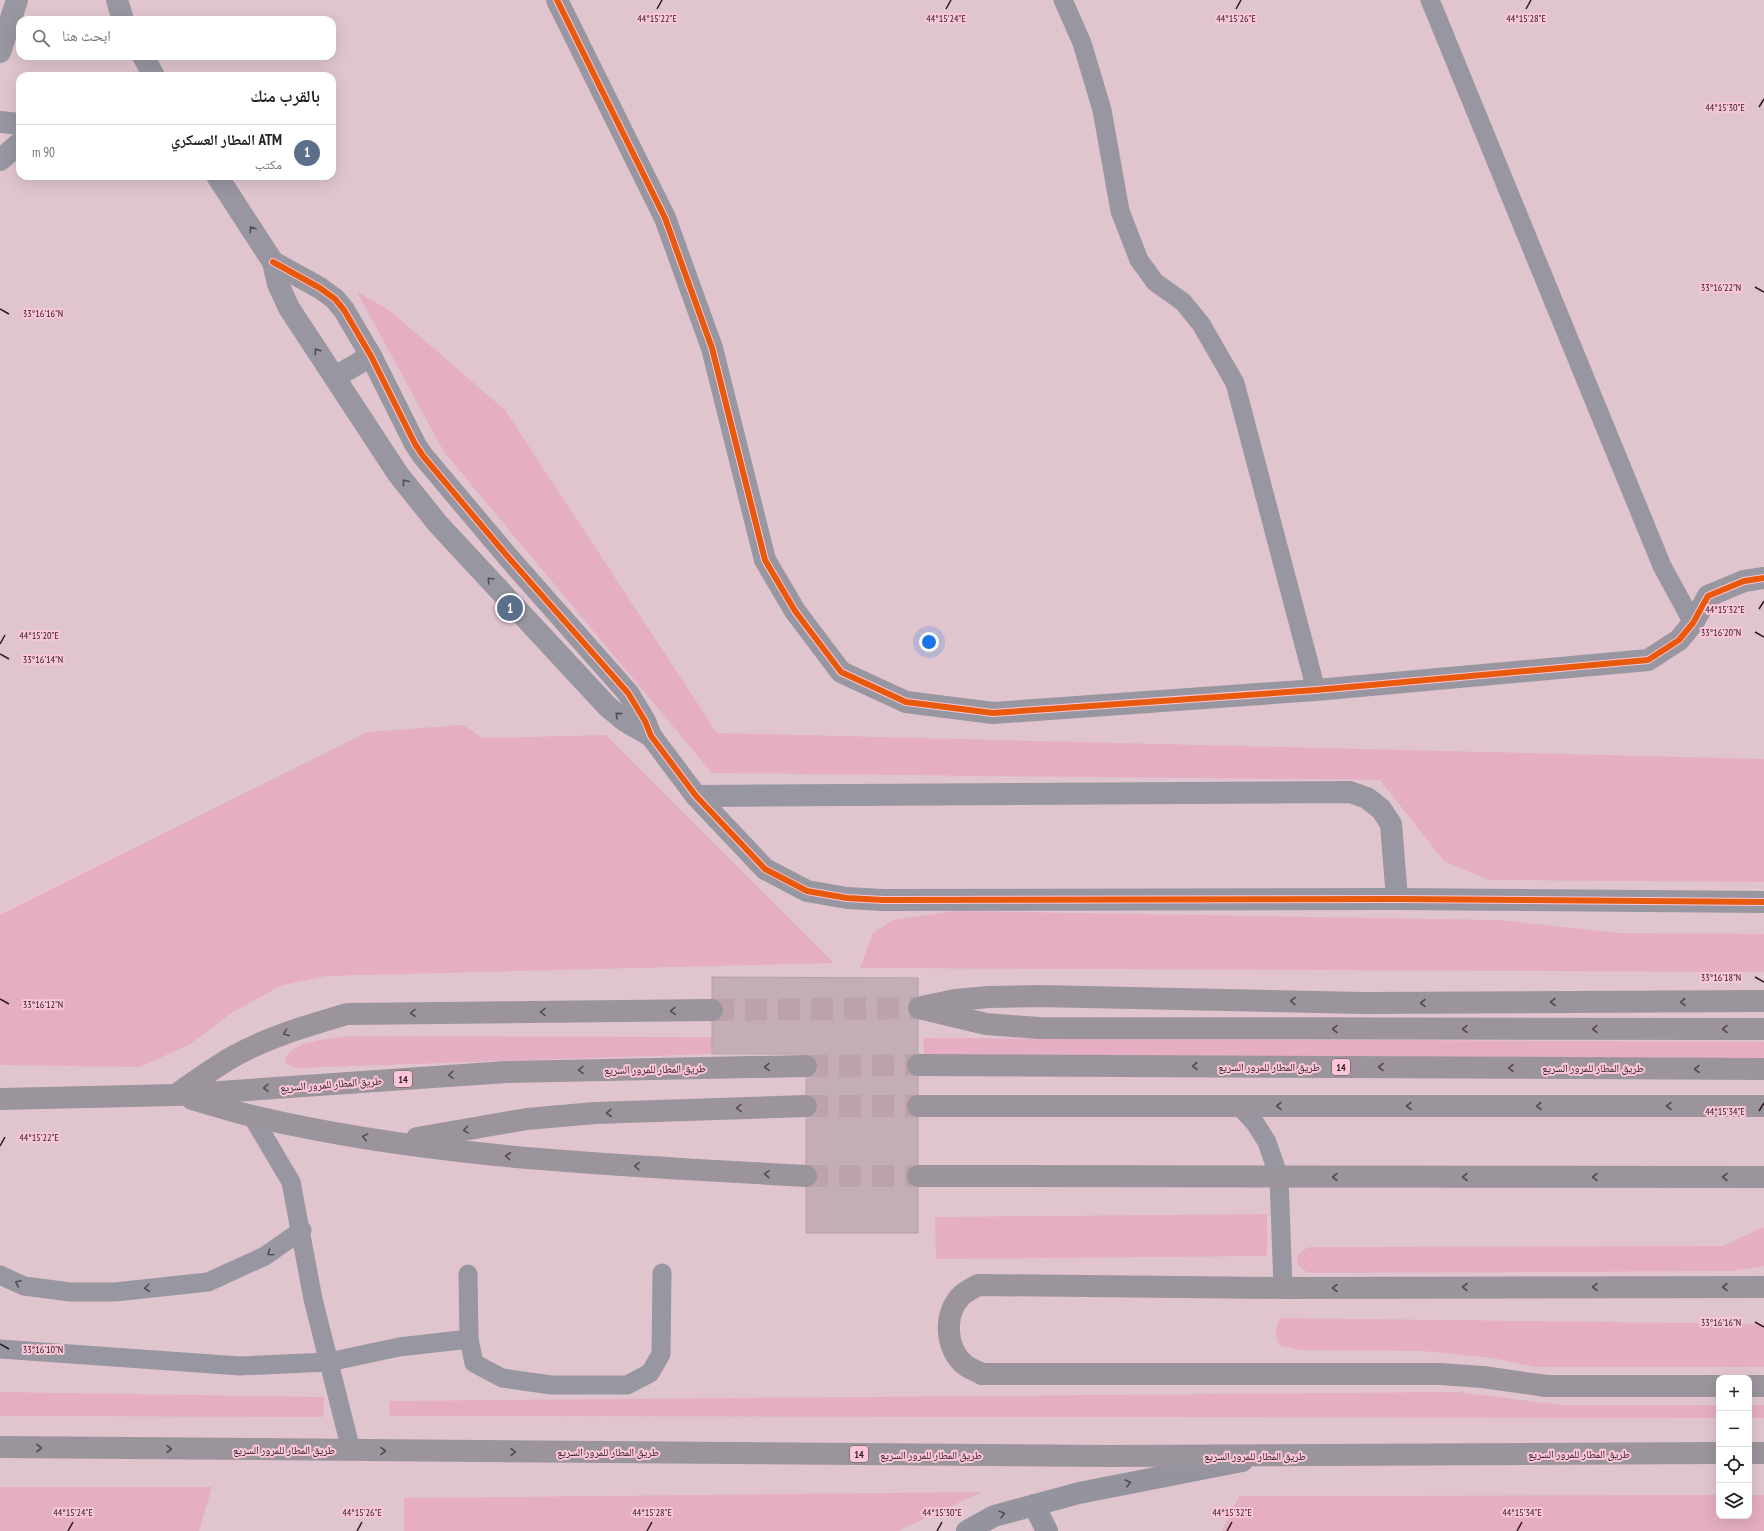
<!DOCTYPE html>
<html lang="ar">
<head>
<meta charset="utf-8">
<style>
	:root { --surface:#fff; --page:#f6f6f6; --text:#222; --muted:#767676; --line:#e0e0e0; --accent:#b45309 }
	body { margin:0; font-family:"PT Sans Narrow","Noto Naskh Arabic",sans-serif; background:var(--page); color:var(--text); direction:rtl }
	.controls { position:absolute; right:12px; bottom:12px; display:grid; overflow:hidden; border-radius:8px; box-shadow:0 4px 16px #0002 }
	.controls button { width:36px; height:36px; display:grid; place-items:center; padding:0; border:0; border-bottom:1px solid var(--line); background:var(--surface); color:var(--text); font:20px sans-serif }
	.you { position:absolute; left:929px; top:642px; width:14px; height:14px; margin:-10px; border:3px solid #fff; border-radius:50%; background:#1a73e8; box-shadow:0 0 0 6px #1a73e833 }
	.badge { display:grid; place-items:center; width:26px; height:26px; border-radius:50%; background:var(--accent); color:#fff; font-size:13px; font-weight:700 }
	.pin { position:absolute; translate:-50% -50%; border:2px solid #fff; box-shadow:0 1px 4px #0006 }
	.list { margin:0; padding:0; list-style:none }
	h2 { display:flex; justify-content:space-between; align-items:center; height:52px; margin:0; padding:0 16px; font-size:17px }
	h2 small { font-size:13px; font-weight:400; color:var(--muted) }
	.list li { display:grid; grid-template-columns:26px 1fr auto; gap:12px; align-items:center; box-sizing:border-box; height:56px; padding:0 16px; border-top:1px solid var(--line) }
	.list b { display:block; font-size:15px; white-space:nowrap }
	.list p { margin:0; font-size:13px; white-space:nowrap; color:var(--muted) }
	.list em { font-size:13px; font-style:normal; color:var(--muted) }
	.icon { flex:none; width:22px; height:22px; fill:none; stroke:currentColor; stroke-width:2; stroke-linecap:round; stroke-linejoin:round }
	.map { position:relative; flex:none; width:1764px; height:1531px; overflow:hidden; direction:ltr }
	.search { position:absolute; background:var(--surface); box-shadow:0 4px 16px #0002; left:16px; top:16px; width:320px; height:44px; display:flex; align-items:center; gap:10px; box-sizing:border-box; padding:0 14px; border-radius:12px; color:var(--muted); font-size:15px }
	.panel { position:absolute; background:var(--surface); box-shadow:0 4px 16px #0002; left:16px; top:72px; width:320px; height:108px; border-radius:12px; direction:rtl }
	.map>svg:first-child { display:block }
</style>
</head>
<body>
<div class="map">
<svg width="1764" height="1531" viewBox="0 0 1764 1531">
	<rect width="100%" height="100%" fill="#e0c5ce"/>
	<!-- green -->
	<g fill="#e5aec2">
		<polygon points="357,292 389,310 505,410 717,733 1764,759 1764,882 1489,880 1444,861 1380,780 712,773 444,452"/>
		<polygon points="463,725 483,738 606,735 834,963 326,976 280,986 233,1012 189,1045 139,1067 0,1065 0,915 367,732"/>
		<polygon points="954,911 1497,920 1620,933 1764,934 1764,972 860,968 873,933 893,920"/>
		<path d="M352 1036 712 1037V1054L296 1068 287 1064 285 1058C296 1039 332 1039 352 1036Z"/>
		<polygon points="923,1038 1764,1042 1764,1058 924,1058"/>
		<polygon points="1267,1214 1267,1256 936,1259 935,1217"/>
		<path d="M1764 1227V1266L1732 1271 1311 1273C1293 1268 1292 1253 1310 1247L1722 1246Z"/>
		<path d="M1280 1318 1764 1324V1367H1536L1493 1358 1422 1351 1300 1350 1280 1346C1273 1335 1276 1329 1280 1318Z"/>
		<polygon points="0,1392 324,1397 323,1417 0,1416"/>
		<polygon points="1458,1392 1563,1405 1719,1405 1719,1418 389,1416 390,1401"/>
		<rect x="1749" y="1405" width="15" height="13"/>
		<polygon points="0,1487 212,1487 199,1531 0,1531"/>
		<polygon points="982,1492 898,1531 404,1531 404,1498"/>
		<polygon points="1719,1495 1719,1516 1749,1516 1749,1495 1764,1495 1764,1531 1222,1531 1239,1496"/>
	</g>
	<!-- building -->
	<polygon fill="#c4aeb6" stroke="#b6a1a8" points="712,977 918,978 918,1233 806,1233 806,1054 712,1054"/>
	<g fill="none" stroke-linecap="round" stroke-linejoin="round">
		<!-- highway-tunnel -->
		<g stroke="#bca3ab" stroke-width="22" stroke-dasharray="22 11" stroke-linecap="butt">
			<polyline points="712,1010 919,1008"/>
			<polyline points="806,1066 918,1065"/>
			<polyline points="806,1106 918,1106"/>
			<polyline points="806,1176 918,1176"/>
		</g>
		<!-- lane -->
		<g stroke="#9896a0" stroke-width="19">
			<polyline points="1063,0 1082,43 1102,110 1120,211 1139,260 1155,282 1183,302 1201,324 1235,383 1316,690"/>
			<polyline points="1430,0 1662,566 1693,623"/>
			<polyline points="1239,1106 1255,1123 1267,1142 1279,1177 1283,1288"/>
			<polyline points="252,1116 291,1182 313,1299 351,1450"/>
			<polyline points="468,1274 469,1339 474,1363 502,1378 551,1385 627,1385 650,1373 661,1354 662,1273"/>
			<polyline points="0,1275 24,1286 70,1292 115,1292 208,1282 265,1256 302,1230"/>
			<polyline points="0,1349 240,1366 329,1362 399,1347 469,1339"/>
		</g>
		<!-- street -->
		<g stroke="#9896a0" stroke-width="22">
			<polyline points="117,0 123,20"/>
			<polyline points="557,0 665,218 712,348 765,560 795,611 841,672 906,702 993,713 1316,690 1648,660 1679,640 1693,623 1708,596 1744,581 1764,578"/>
			<polyline points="0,52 17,0"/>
			<polyline points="143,56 154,76"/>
			<polyline points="0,122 20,124"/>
			<polyline points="0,160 20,143"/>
			<polyline points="217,176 273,262 278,284 289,308 398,474 438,524 607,706 625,721 651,736"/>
			<polyline points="273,262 320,288 335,299 344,310 371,356 415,444 423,456 508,557 628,693 645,721 651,736 696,796 765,869 807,891 847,898 883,900 1397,899 1764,902"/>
			<polyline points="335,377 371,356"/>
			<polyline points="696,796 1350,792 1367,798 1381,809 1391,824 1397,899"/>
		</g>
		<!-- secondary -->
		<g stroke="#95939e" stroke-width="22">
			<polyline points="1034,1505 1047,1531"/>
			<polyline points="967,1531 994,1516 1079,1493 1242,1461"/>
		</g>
		<!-- highway -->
		<g stroke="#9c949c" stroke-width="22">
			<polyline points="922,1007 955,1000 989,997 1039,996 1364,1003 1764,1001"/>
			<polyline points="919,1008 986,1024 1039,1028 1764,1029"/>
			<polyline points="918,1065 1764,1069"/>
			<path d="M177 1094C194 1082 211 1070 229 1059 265 1038 306 1026 347 1014L712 1010"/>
			<polyline points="0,1099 176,1095 506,1072 806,1066"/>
			<path d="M192 1099C212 1105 232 1111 252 1116 433 1159 621 1165 806 1176"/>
			<polyline points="918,1106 1764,1106"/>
			<polyline points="417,1138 527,1119 595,1113 806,1106"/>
			<polyline points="918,1176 1764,1177"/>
			<path d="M1719 1386H1546L1483 1377 1440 1374H982C977 1371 970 1369 965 1365 945 1349 943 1313 962 1295 967 1291 973 1288 978 1285L1283 1288 1764 1287"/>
			<polyline points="1749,1386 1764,1386"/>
			<polyline points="0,1447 1108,1456 1719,1453"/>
			<polyline points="1749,1453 1764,1453"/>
		</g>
		<defs>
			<g id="cycleway">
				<polyline points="557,0 665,218 712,348 765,560 795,611 841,672 906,702 993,713 1316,690 1648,660 1679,640 1693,623 1708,596 1744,581 1764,578"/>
				<polyline points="273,262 320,288 335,299 344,310 371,356 415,444 423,456 508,557 628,693 645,721 651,736 696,796 765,869 807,891 847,898 883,900 1397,899 1764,902"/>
			</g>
		</defs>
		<!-- cycleway casing -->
		<use href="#cycleway" stroke="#fac6d8" stroke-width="8"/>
		<!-- cycleway -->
		<use href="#cycleway" stroke="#e8590c" stroke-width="6"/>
	</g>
	<!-- one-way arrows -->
	<defs><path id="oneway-chevron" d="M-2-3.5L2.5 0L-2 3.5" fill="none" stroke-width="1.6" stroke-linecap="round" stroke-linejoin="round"/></defs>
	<g stroke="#574b53">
		<use href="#oneway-chevron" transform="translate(252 229) rotate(-123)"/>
		<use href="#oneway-chevron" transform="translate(317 351) rotate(-123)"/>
		<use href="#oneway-chevron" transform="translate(405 482) rotate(-127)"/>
		<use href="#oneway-chevron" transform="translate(490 580) rotate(-133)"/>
		<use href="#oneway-chevron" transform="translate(618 715) rotate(-139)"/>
		<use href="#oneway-chevron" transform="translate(270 1253) rotate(145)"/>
		<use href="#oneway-chevron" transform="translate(18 1283) rotate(-157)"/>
		<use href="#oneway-chevron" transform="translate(147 1288) rotate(174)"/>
	</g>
	<g stroke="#594a52">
		<use href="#oneway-chevron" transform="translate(1293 1001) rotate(-179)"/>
		<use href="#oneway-chevron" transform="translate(1553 1002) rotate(180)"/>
		<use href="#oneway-chevron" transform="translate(1683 1002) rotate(180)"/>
		<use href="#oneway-chevron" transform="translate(1423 1003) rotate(180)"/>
		<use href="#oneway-chevron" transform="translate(673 1011) rotate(179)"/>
		<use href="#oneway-chevron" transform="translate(543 1012) rotate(179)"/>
		<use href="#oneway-chevron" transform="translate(413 1013) rotate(179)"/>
		<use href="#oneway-chevron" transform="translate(1335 1029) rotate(-180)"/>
		<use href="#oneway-chevron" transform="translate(1465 1029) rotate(-180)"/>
		<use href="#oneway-chevron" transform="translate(1595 1029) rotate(-180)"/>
		<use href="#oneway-chevron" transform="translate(1725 1029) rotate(-180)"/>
		<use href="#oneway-chevron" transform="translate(286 1033) rotate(159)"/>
		<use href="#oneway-chevron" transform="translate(1195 1066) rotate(-180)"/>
		<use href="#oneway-chevron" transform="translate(767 1067) rotate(179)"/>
		<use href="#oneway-chevron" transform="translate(1381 1067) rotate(-180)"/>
		<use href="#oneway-chevron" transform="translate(1511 1068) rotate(-180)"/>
		<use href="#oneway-chevron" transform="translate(1697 1069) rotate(-180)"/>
		<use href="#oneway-chevron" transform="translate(581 1070) rotate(179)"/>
		<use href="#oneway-chevron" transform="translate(451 1075) rotate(176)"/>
		<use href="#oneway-chevron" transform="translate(266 1088) rotate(176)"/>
		<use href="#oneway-chevron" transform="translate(1279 1106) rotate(-180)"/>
		<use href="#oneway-chevron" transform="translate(1409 1106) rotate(-180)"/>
		<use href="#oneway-chevron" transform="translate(1539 1106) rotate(-180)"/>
		<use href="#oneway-chevron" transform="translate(1669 1106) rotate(-180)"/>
		<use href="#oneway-chevron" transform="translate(739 1108) rotate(178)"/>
		<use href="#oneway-chevron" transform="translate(609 1113) rotate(178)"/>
		<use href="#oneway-chevron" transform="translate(466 1130) rotate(170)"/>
		<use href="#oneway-chevron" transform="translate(365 1137) rotate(-170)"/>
		<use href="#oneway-chevron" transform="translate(508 1156) rotate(-173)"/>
		<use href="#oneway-chevron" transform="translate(637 1166) rotate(-177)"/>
		<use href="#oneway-chevron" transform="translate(767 1174) rotate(-177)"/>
		<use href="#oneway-chevron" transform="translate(1335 1177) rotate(-180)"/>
		<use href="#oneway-chevron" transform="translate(1465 1177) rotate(-180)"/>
		<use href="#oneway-chevron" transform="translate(1595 1177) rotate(-180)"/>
		<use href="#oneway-chevron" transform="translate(1725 1177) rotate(-180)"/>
		<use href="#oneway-chevron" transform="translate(1465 1287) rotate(180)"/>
		<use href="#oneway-chevron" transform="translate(1595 1287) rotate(180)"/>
		<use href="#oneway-chevron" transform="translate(1725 1287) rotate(180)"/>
		<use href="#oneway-chevron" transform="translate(1335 1288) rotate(180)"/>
		<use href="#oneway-chevron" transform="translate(39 1448)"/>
		<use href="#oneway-chevron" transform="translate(169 1449)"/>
		<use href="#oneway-chevron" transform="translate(383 1451)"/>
		<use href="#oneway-chevron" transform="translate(513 1452)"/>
	</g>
	<g stroke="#564a52">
		<use href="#oneway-chevron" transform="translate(1128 1483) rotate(-11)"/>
		<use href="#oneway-chevron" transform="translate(1002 1514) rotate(-15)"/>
	</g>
	<!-- ticks -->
	<path fill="none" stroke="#2c1920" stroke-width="1.5" d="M657 9 662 0M946 9 951 0M1236 9 1241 0M1526 9 1531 0M1759 107 1764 99M1755 287 1764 292M0 309 9 314M1759 609 1764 601M1755 632 1764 637M0 644 5 635M0 654 9 659M1755 977 1764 982M0 999 9 1004M1759 1111 1764 1103M0 1146 5 1137M1755 1322 1764 1327M0 1344 9 1349M68 1531 73 1522M357 1531 362 1522M647 1531 652 1522M937 1531 942 1522M1227 1531 1232 1522M1517 1531 1522 1522"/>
	<g text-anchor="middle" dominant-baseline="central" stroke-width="4" stroke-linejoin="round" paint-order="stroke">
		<!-- shield labels -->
		<g fill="#fac6d8" stroke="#6a4d57" stroke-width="1">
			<rect x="1332" y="1059" width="18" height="16" rx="3"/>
			<rect x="394" y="1071" width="18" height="16" rx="3"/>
			<rect x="850" y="1446" width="18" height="16" rx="3"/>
		</g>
		<g font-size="10" font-weight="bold" fill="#2c1920">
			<text x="1341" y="1067">14</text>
			<text x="403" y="1079">14</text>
			<text x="859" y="1454">14</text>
		</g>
		<!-- street labels -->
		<g font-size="11" fill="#2c1920" stroke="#fac6d8">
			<text x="1269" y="1067">طريق المطار للمرور السريع</text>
			<text x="1593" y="1068">طريق المطار للمرور السريع</text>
			<text transform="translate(655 1069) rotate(-1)">طريق المطار للمرور السريع</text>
			<text transform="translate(331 1084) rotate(-4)">طريق المطار للمرور السريع</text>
			<text x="284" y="1450">طريق المطار للمرور السريع</text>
			<text x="608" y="1452">طريق المطار للمرور السريع</text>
			<text x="1579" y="1454">طريق المطار للمرور السريع</text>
			<text x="931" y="1455">طريق المطار للمرور السريع</text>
			<text x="1255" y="1456">طريق المطار للمرور السريع</text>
		</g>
	</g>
	<g font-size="10" text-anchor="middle" fill="#2c1920" stroke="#fac6d8" stroke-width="4" stroke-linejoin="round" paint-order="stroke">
		<text x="657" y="22">44°15'22"E</text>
		<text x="946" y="22">44°15'24"E</text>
		<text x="1236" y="22">44°15'26"E</text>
		<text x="1526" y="22">44°15'28"E</text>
		<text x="1725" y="111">44°15'30"E</text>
		<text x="1721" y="291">33°16'22"N</text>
		<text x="43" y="317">33°16'16"N</text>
		<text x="1725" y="613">44°15'32"E</text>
		<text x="1721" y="636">33°16'20"N</text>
		<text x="39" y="639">44°15'20"E</text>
		<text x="43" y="663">33°16'14"N</text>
		<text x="1721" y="981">33°16'18"N</text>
		<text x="43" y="1008">33°16'12"N</text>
		<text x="1725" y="1115">44°15'34"E</text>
		<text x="39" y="1141">44°15'22"E</text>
		<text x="1721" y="1326">33°16'16"N</text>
		<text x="43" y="1353">33°16'10"N</text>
		<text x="73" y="1516">44°15'24"E</text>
		<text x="362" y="1516">44°15'26"E</text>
		<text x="652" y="1516">44°15'28"E</text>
		<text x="942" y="1516">44°15'30"E</text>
		<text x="1232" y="1516">44°15'32"E</text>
		<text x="1522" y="1516">44°15'34"E</text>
	</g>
</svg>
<div class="controls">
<button>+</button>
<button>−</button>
<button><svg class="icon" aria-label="locate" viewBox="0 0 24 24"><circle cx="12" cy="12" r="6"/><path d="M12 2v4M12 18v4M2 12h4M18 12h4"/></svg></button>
<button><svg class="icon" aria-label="layers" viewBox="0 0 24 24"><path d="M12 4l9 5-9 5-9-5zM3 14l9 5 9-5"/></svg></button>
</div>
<div class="you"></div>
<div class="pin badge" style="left:510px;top:608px;background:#5c6f8a">1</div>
<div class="search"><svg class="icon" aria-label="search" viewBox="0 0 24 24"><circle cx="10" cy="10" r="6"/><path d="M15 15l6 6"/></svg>ابحث هنا</div>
<section class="panel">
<h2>بالقرب منك<small></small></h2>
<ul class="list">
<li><span class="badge" style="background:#5c6f8a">1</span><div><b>ATM المطار العسكري</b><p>مكتب</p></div><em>90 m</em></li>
</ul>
</section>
</div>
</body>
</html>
